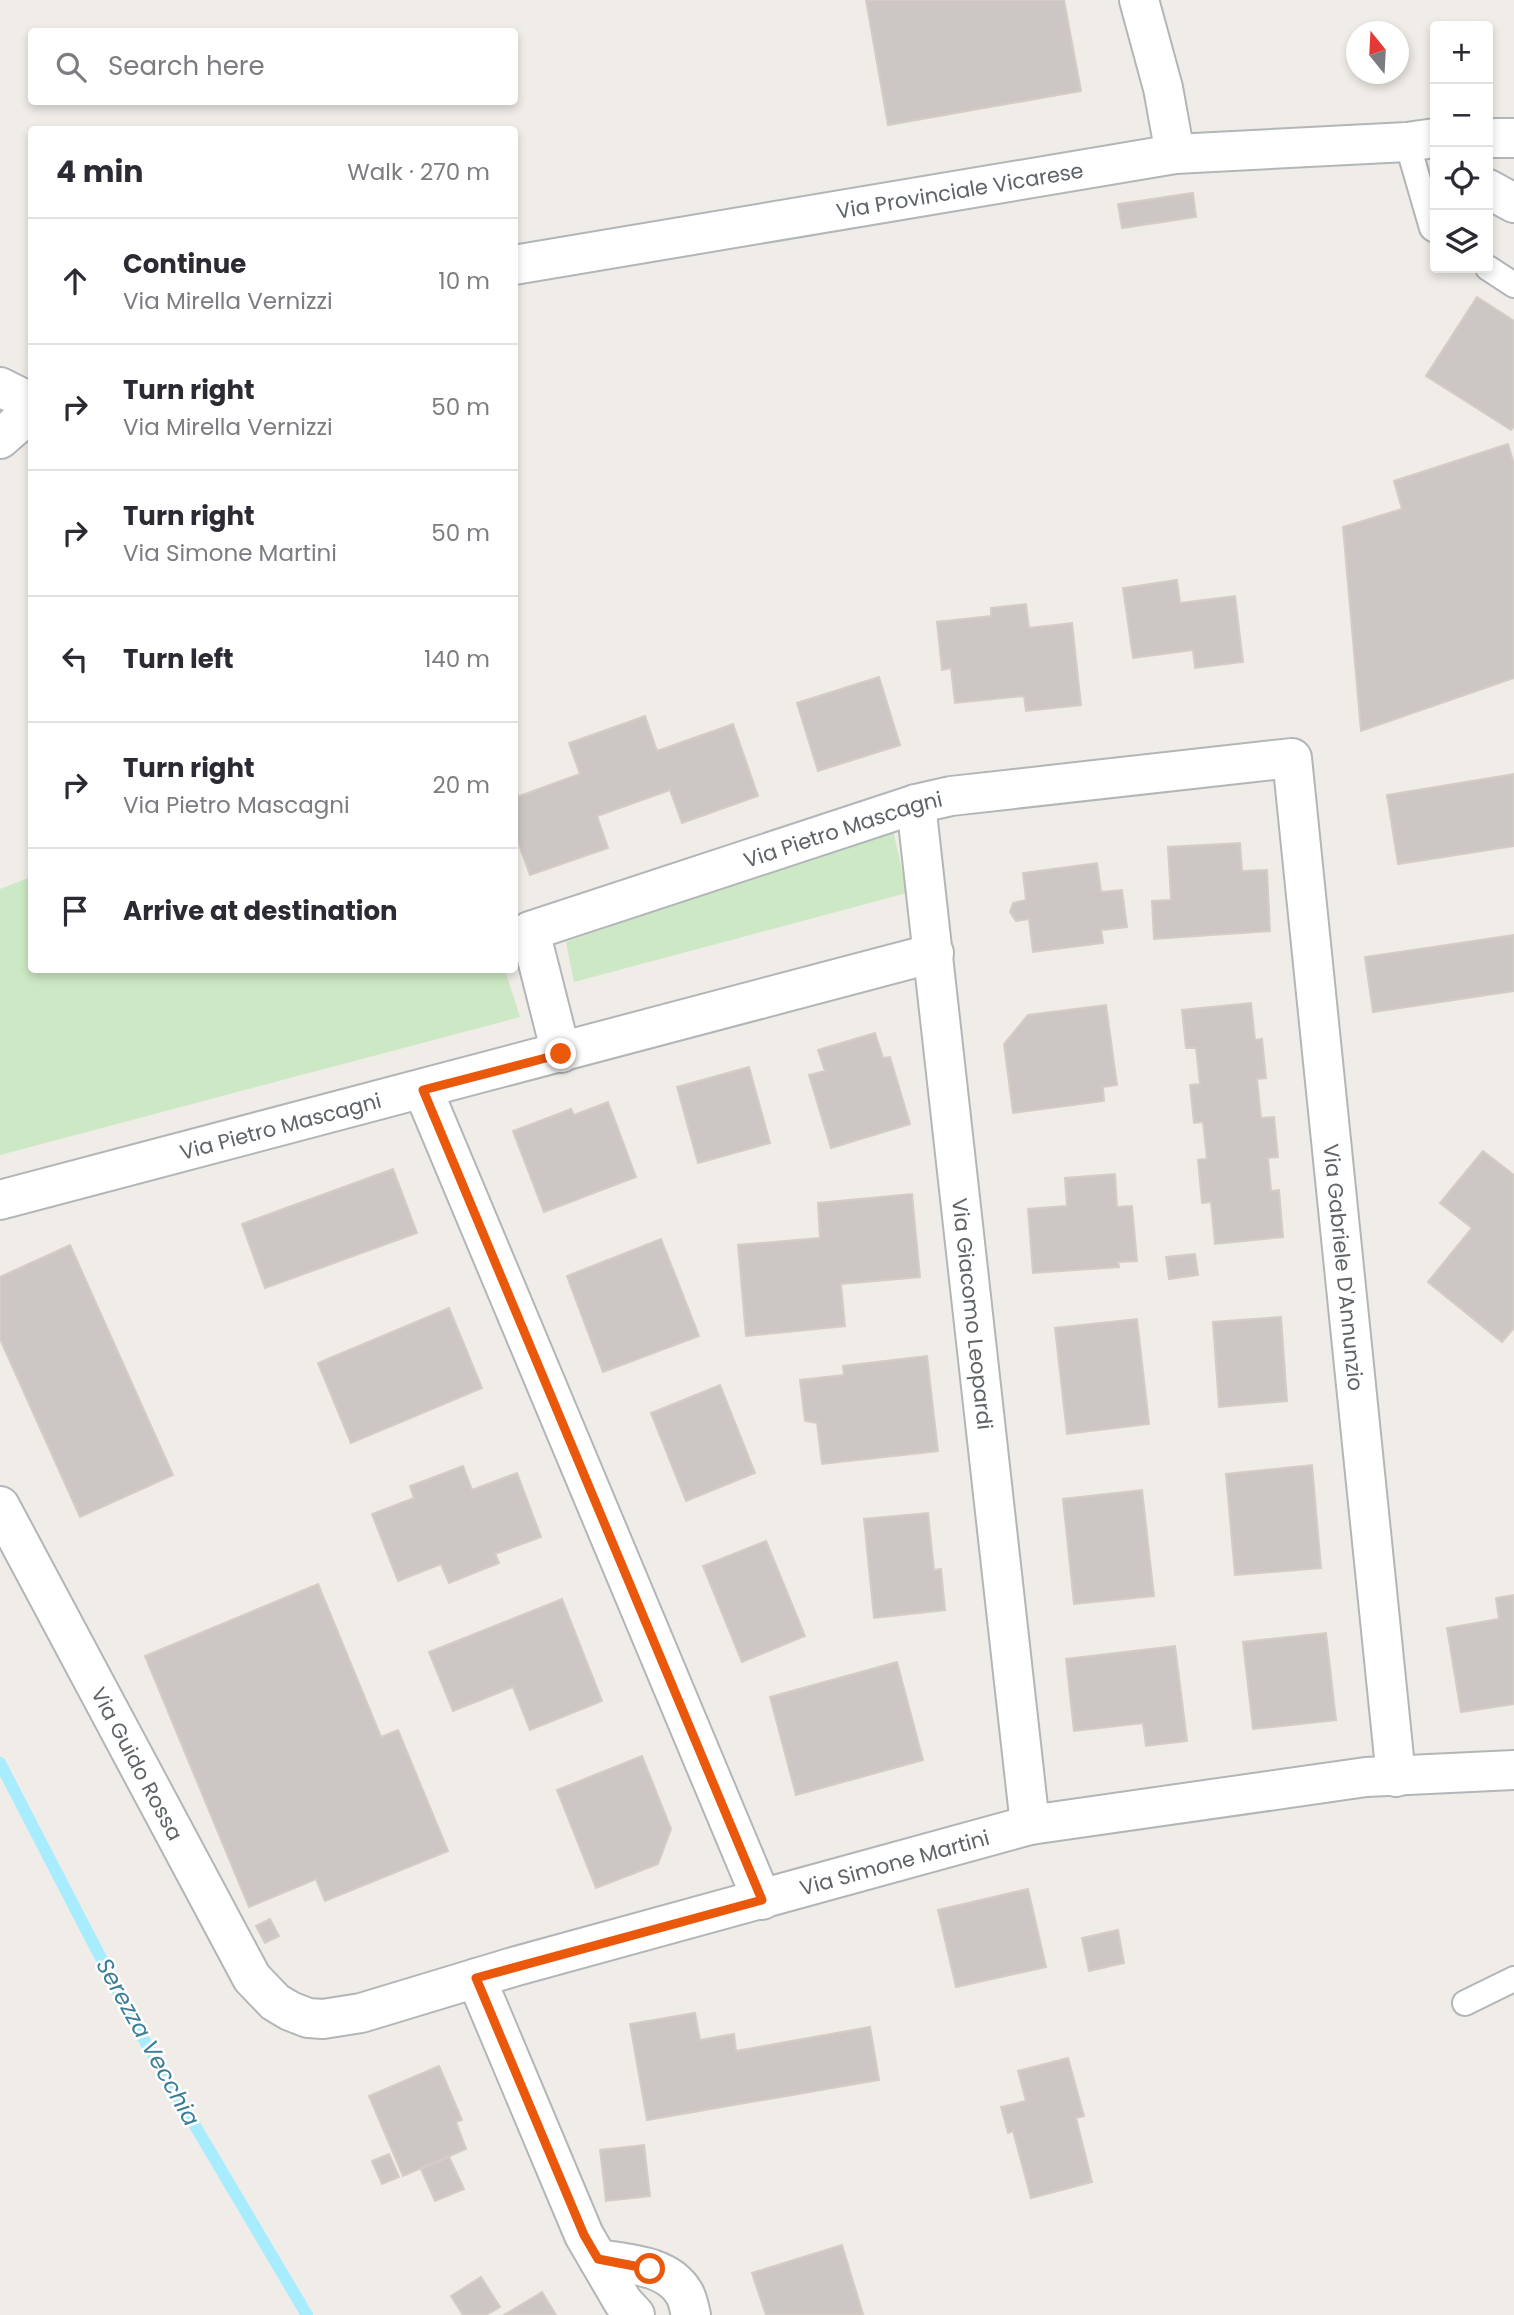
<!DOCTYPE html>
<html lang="en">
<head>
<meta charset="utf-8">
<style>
	:root { --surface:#fff; --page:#f7f7f7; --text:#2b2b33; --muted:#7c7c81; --line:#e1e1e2 }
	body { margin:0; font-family:Poppins,sans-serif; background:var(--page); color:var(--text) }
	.controls { position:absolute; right:21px; top:21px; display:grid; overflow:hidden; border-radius:7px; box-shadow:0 4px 10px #0003 }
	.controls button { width:63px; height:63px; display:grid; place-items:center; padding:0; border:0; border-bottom:2px solid var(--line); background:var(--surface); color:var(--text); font:35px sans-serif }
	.compass { position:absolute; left:1346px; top:21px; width:63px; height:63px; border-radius:50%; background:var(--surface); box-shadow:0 4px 10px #0003; rotate:342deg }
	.stop { position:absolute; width:21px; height:21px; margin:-16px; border:5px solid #ea580c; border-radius:50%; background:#fff }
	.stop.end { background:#ea580c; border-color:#fff; box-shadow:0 2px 7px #0008 }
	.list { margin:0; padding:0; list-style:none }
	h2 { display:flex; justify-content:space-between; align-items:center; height:91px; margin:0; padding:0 28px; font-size:30px }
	h2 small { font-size:23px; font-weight:400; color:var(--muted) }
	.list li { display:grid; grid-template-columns:46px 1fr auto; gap:21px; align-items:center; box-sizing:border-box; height:126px; padding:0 28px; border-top:2px solid var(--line) }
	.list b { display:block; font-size:26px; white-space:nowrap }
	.list p { margin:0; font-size:23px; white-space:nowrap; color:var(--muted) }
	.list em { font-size:23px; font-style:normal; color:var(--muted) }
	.icon { flex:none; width:38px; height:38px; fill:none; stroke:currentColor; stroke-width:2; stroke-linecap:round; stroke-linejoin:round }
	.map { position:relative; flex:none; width:1514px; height:2315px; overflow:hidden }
	.search { position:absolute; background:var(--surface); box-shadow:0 4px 10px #0003; left:28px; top:28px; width:490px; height:77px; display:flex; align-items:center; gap:18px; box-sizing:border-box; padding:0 24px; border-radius:7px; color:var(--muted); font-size:26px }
	.panel { position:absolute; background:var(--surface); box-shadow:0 4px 10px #0003; left:28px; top:126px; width:490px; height:847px; border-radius:7px }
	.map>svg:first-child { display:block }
</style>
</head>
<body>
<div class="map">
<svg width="1514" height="2315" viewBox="0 0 1514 2315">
	<rect width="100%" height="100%" fill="#f0ece7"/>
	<!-- green -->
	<g fill="#cce8c4">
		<polygon points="893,830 907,893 574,982 566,942"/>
		<polygon points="31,877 32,970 505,970 520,1017 0,1155 0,889"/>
	</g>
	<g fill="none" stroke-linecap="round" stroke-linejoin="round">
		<!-- stream -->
		<polyline stroke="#a8edff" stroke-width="12" points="0,1763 136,2026 307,2315"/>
	</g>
	<!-- building -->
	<g fill="#ccc7c4" stroke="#d5ccc5" stroke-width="2">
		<polygon points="866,0 1064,0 1081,91 888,125"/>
		<polygon points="1193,193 1196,217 1122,228 1118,204"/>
		<polygon points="1477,297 1514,321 1514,426 1511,430 1426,376"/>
		<polygon points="1508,444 1514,464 1514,678 1361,731 1343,527 1402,509 1394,481"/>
		<polygon points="1177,580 1180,603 1235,596 1243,662 1195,668 1193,650 1133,658 1123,588"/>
		<polygon points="1026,604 1029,628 1072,623 1081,705 1026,711 1024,696 955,703 951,668 942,670 937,622 991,616 991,608"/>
		<polygon points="879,677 900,745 818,771 797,703"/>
		<polygon points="645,716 657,751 733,724 758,796 682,823 670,790 597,816 608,848 530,875 514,831 514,798 580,774 569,743"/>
		<polygon points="1514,774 1514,846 1398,864 1387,795"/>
		<polygon points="1240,843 1242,871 1267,870 1270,931 1154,939 1152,901 1171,900 1168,847"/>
		<polygon points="1097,863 1101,892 1122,890 1127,927 1101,930 1103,943 1033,952 1029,919 1016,921 1010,912 1013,903 1026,900 1023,873"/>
		<polygon points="1514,935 1514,991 1373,1012 1365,957"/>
		<polygon points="1251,1003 1255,1040 1262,1039 1266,1078 1257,1079 1261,1118 1274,1117 1278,1157 1268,1158 1271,1191 1279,1190 1283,1237 1215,1244 1211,1202 1202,1203 1198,1160 1207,1159 1203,1122 1194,1123 1190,1085 1200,1084 1196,1048 1186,1048 1182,1010"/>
		<polygon points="1106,1005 1117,1085 1103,1087 1104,1101 1013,1113 1004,1044 1028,1015"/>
		<polygon points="875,1033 883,1058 890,1057 910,1124 831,1148 809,1075 825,1071 818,1050"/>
		<polygon points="749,1067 770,1143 698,1163 677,1087"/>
		<polygon points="608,1102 636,1177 544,1212 513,1131 571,1109 574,1115"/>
		<polygon points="1483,1151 1514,1175 1514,1328 1502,1342 1428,1282 1472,1228 1440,1203"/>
		<polygon points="393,1169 417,1233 265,1288 242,1224"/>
		<polygon points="1115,1174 1117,1207 1132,1206 1137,1261 1118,1262 1119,1267 1033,1273 1028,1209 1067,1206 1065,1178"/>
		<polygon points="912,1194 920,1277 841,1284 845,1326 746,1336 738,1245 820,1238 818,1203"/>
		<polygon points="661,1239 699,1336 603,1372 567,1276"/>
		<polygon points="70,1245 173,1475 80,1517 0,1339 0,1277"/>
		<polygon points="1195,1254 1198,1275 1169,1279 1166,1257"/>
		<polygon points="449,1308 482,1388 351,1443 318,1363"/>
		<polygon points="1281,1317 1287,1401 1219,1407 1213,1322"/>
		<polygon points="1137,1319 1149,1424 1067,1434 1055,1328"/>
		<polygon points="927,1356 938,1451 822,1464 817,1423 805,1421 800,1380 844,1375 843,1366"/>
		<polygon points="720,1385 755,1473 686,1501 651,1413"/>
		<polygon points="1312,1465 1321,1568 1235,1575 1226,1474"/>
		<polygon points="463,1466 472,1490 517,1473 541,1537 495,1554 499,1563 449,1583 441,1564 398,1581 372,1514 414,1498 410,1486"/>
		<polygon points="1142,1490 1154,1596 1074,1604 1063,1499"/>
		<polygon points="928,1513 934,1570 941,1569 945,1610 874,1618 864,1519"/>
		<polygon points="766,1541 805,1636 742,1662 703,1566"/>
		<polygon points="318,1584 381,1737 398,1730 448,1851 325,1901 316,1879 249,1907 145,1656"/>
		<polygon points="1514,1595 1514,1704 1461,1712 1447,1628 1499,1619 1496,1598"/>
		<polygon points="562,1599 602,1701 530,1730 513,1687 453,1711 429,1652"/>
		<polygon points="1326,1633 1336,1720 1253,1729 1243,1642"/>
		<polygon points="1175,1646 1187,1741 1146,1746 1143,1723 1074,1731 1066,1659"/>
		<polygon points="897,1662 923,1760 796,1795 770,1697"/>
		<polygon points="642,1756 671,1829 658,1864 596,1888 557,1790"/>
		<polygon points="1028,1889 1046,1967 956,1987 938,1910"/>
		<polygon points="270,1919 279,1936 265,1943 256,1926"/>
		<polygon points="1118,1930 1124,1963 1089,1971 1082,1938"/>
		<polygon points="695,2013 700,2040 734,2034 736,2051 870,2027 879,2080 647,2120 630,2024"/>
		<polygon points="1068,2058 1084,2116 1076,2118 1092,2182 1031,2198 1013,2131 1008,2133 1001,2107 1026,2101 1018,2071"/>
		<polygon points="439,2066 462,2120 456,2122 466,2149 403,2176 369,2096"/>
		<polygon points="644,2145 650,2196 606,2201 600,2150"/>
		<polygon points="389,2154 399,2177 382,2184 372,2161"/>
		<polygon points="449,2157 464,2189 435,2201 421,2169"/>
		<polygon points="842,2245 863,2314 766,2315 752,2273"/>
		<polygon points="481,2277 500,2307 486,2315 463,2315 451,2296"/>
		<polygon points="542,2292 556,2315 504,2315"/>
	</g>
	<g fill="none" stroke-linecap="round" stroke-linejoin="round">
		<defs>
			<g id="service">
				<polyline points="1407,142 1432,228 1435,230"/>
				<polyline points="1488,268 1514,285"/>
				<polyline points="1465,2003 1514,1979"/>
			</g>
			<g id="minor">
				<polyline points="0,387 32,403"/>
				<path id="s1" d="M916 804 1030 1825"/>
				<path id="s2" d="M561 1053 530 931 916 804 951 796 1292 758 1396 1777"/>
				<polyline points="423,1090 762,1900"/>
				<path id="s3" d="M0 1200 934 953"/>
				<path id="s4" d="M0 1506 252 1978 275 2002 290 2011 308 2018 323 2019 361 2013 513 1967 1030 1825 1366 1777 1514 1770"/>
				<polyline points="476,1978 584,2235 623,2302 635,2315"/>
				<path d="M598 2259C628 2264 668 2265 684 2293 688 2299 689 2308 691 2315"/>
			</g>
			<polyline id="tertiary" points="1139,0 1163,88 1175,154"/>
			<g id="secondary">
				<polyline points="1488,138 1514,138"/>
				<polyline points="1488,189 1514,203"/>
				<path id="s5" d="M514 265 1175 154 1407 142 1435 138"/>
				<polyline points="0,439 32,411"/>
			</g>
		</defs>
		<!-- service casing -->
		<use href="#service" stroke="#b2b6b9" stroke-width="28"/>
		<!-- minor casing -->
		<use href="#minor" stroke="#b2b6b9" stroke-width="42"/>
		<!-- tertiary casing -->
		<use href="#tertiary" stroke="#b2b6b9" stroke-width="42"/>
		<!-- secondary casing -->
		<use href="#secondary" stroke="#b1b6b9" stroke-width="42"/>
		<!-- service -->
		<use href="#service" stroke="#fff" stroke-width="24"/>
		<!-- minor -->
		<use href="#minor" stroke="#fff" stroke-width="38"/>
		<!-- tertiary -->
		<use href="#tertiary" stroke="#fff" stroke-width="38"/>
		<!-- secondary -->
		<use href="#secondary" stroke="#fff" stroke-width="38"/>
	</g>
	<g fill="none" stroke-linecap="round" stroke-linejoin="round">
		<!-- route -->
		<polyline stroke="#ea580c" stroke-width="9" points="561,1054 423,1090 762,1900 476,1978 584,2235 598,2259 650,2269"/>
	</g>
	<g text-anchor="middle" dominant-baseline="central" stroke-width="5" stroke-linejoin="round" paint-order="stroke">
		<!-- street labels -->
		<g font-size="21" fill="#5e6467" stroke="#fff">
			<text stroke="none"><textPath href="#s5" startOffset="452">Via Provinciale Vicarese</textPath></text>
			<text stroke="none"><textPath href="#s2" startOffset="455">Via Pietro Mascagni</textPath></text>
			<text stroke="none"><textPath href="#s3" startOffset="290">Via Pietro Mascagni</textPath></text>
			<text stroke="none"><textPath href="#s2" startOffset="1423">Via Gabriele D'Annunzio</textPath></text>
			<text stroke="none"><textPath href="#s1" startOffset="513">Via Giacomo Leopardi</textPath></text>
			<text stroke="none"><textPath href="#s4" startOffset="292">Via Guido Rossa</textPath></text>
			<text stroke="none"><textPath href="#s4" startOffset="1213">Via Simone Martini</textPath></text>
		</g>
		<!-- water labels -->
		<g font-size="23" font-style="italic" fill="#3a7e98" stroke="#fff">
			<text transform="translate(148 2042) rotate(61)">Serezza Vecchia</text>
		</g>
	</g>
</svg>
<div class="controls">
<button>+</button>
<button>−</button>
<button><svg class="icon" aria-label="locate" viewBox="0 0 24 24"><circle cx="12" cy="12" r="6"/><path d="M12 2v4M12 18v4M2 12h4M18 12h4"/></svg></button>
<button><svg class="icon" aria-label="layers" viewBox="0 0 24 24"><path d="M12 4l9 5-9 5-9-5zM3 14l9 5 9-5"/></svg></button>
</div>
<svg class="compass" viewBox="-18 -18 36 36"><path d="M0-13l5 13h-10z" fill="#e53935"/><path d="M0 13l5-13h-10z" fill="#7c7c81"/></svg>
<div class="stop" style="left:650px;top:2269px"></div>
<div class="stop end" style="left:561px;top:1054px"></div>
<div class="search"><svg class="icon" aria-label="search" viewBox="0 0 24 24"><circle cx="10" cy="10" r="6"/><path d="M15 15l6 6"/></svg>Search here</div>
<section class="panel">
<h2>4 min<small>Walk · 270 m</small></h2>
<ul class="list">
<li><svg class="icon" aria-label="ahead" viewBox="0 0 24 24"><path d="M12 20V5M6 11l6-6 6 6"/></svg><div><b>Continue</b><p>Via Mirella Vernizzi</p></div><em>10 m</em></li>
<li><svg class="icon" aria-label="right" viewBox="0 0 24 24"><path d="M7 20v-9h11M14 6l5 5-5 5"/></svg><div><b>Turn right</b><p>Via Mirella Vernizzi</p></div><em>50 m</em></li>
<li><svg class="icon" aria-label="right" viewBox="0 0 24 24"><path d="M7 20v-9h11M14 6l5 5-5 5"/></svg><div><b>Turn right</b><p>Via Simone Martini</p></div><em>50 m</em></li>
<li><svg class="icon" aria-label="left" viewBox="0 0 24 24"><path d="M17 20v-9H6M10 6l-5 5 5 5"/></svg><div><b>Turn left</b></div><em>140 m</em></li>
<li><svg class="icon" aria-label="right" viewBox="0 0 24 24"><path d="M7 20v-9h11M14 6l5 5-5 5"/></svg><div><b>Turn right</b><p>Via Pietro Mascagni</p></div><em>20 m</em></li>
<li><svg class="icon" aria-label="arrive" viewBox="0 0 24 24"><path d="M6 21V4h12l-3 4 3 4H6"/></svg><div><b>Arrive at destination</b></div></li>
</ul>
</section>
</div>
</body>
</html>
